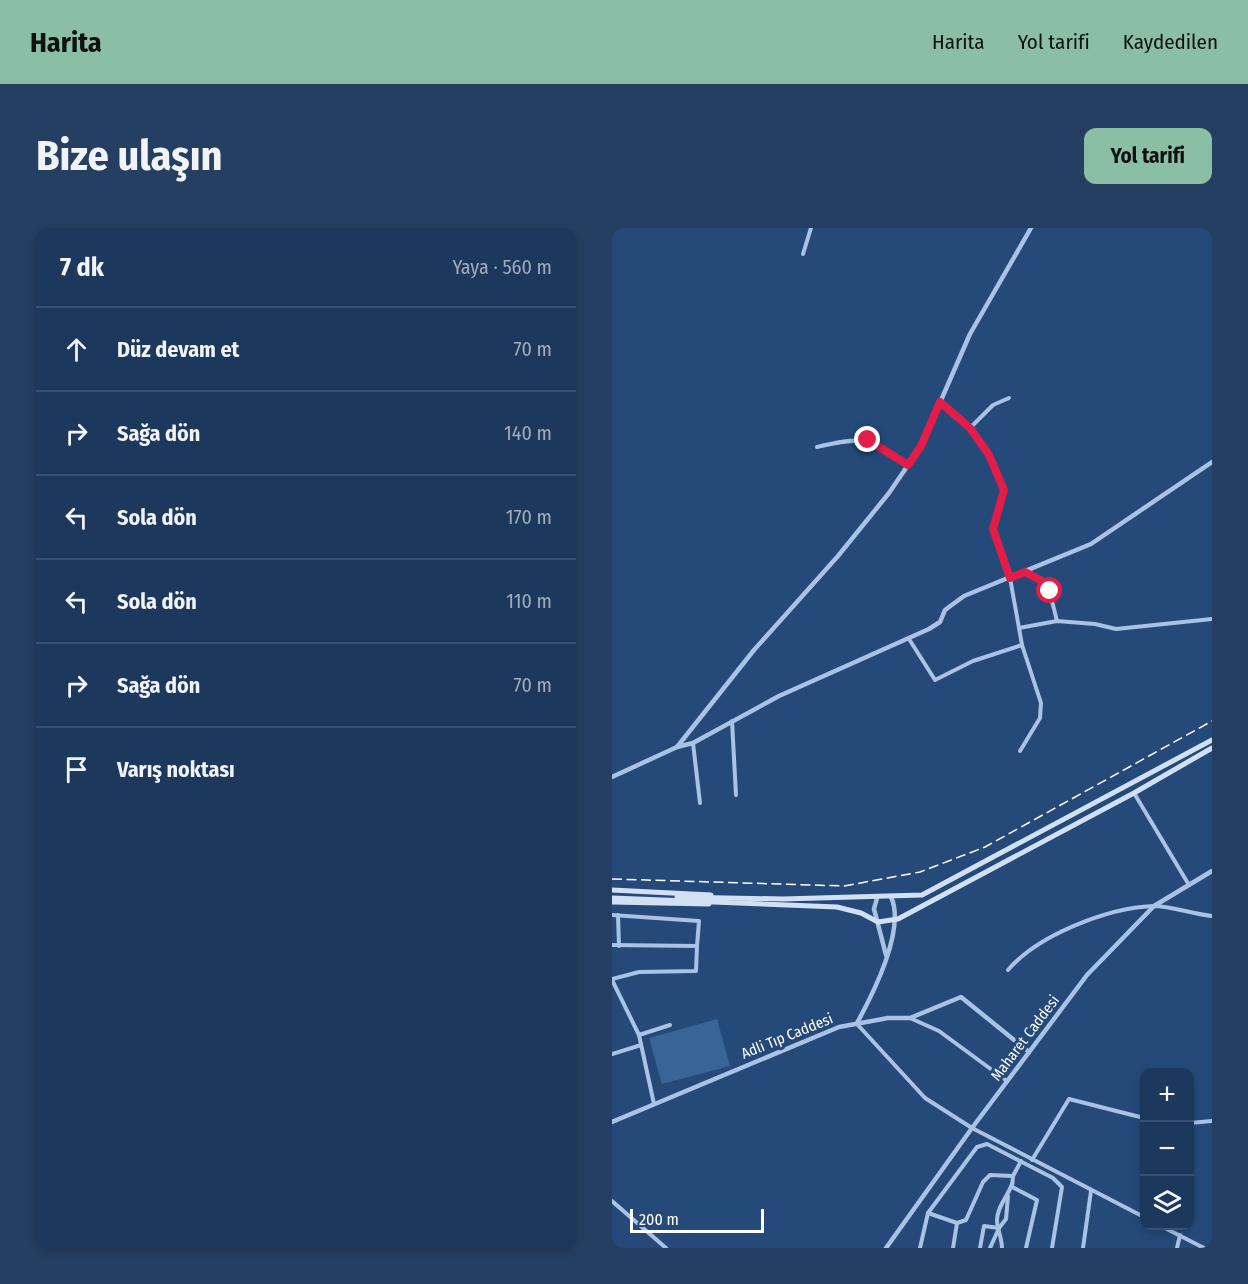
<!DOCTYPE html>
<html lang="tr">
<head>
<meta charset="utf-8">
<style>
	:root { --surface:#1c385c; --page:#253f62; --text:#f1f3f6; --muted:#a0acbb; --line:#3a5272; --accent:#8abfa5 }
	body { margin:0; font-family:"Fira Sans Condensed",sans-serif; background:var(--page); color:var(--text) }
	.controls { position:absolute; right:18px; bottom:18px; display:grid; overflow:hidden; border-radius:12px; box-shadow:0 3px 9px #0003 }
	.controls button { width:54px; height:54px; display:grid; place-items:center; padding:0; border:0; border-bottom:2px solid var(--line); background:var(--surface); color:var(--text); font:30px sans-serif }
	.scale { position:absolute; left:18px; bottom:15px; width:134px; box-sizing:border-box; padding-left:6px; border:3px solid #fff; border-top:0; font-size:16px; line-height:21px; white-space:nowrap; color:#fff; -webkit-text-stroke:4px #254a7a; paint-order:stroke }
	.stop { position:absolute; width:18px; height:18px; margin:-14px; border:4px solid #e11d48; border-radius:50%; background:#fff }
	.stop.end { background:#e11d48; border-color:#fff; box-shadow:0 2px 6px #0008 }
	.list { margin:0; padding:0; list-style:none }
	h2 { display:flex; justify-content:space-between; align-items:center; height:78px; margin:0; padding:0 24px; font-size:26px }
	h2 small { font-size:20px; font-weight:400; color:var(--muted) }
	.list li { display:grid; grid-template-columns:39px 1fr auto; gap:18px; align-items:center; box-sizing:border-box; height:84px; padding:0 24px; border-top:2px solid var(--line) }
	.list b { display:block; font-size:22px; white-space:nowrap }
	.list em { font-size:20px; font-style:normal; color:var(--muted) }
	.icon { flex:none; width:33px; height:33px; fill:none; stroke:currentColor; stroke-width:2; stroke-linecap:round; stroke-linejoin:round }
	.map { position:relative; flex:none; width:600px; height:1020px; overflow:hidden; border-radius:12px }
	header { display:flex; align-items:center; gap:36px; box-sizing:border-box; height:84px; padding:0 30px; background:var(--accent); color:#111 }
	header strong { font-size:28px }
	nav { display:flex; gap:33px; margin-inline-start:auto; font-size:21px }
	.intro { display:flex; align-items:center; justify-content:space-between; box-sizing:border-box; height:144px; padding:0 36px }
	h1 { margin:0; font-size:42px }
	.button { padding:15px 27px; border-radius:12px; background:var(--accent); color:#111; font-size:21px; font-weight:700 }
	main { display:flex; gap:36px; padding:0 36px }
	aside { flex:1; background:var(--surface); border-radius:12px; box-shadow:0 3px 9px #0003 }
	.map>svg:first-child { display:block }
</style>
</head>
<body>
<header>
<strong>Harita</strong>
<nav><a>Harita</a><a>Yol tarifi</a><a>Kaydedilen</a></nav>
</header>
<div class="intro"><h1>Bize ulaşın</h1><a class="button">Yol tarifi</a></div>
<main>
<aside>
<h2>7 dk<small>Yaya · 560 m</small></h2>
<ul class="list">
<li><svg class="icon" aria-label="ahead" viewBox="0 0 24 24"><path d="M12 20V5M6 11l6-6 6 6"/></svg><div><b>Düz devam et</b></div><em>70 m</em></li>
<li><svg class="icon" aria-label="right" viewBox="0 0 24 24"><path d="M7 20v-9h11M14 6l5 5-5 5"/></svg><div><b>Sağa dön</b></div><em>140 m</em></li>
<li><svg class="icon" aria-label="left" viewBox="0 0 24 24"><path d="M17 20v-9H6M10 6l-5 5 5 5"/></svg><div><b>Sola dön</b></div><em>170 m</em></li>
<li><svg class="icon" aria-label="left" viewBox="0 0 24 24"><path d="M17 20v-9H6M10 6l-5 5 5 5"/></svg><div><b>Sola dön</b></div><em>110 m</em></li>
<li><svg class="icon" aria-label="right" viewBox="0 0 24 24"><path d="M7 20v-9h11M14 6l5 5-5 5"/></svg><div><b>Sağa dön</b></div><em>70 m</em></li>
<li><svg class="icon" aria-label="arrive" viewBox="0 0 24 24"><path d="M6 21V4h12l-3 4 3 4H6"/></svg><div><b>Varış noktası</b></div></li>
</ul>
</aside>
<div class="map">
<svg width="600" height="1020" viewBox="0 0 600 1020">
	<rect width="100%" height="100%" fill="#254a7a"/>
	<!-- green -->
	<polygon fill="#396497" points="105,791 118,838 50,856 37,810"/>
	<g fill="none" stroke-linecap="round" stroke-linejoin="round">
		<!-- minor -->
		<g stroke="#a9c3e4" stroke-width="4">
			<polyline points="191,26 199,0"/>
			<polyline points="328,174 358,200 377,227 392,262 381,301 398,350 407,400 445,393 483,396 504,401 600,391"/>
			<polyline points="358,200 381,177 397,170"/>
			<path d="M205 219C257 207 252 211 296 237"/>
			<path d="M413 344C440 356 438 367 445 393"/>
			<polyline points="297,411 323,452 361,433 410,417 407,400"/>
			<polyline points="120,493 124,567"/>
			<polyline points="81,515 88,575"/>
			<polyline points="408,523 428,490 429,475 410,417"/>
			<polyline points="522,565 577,657"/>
			<polyline points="0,687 87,693 85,718"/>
			<polyline points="6,687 7,718"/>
			<polyline points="0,717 85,718 84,743 27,744 0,751"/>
			<path d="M396 742C426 707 495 680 541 678 559 678 581 686 600 688"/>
			<polyline points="0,752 27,807 42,876"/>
			<polyline points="298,790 327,803 395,853"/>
			<polyline points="245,796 313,870 360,900 532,989"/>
			<polyline points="27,807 58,797"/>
			<polyline points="0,826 29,817"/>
			<polyline points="578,895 600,893"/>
			<polyline points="420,932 457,871 532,890"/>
			<polyline points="409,933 401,948 400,959 425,972 414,1020"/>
			<polyline points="0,973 54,1020"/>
			<polyline points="316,985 345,995"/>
			<polyline points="549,998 592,1020"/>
			<polyline points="387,1000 394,991 396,968"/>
			<polyline points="308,1020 316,985 365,919 375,916 441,950 450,959 440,1020"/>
			<polyline points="341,1020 345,995 354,992 371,954 378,947 401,948"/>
			<polyline points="368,1020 372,998 387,1000 378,1020"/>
			<path d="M390 1020C390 1010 385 1001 385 992 385 979 396 968 400 956"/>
			<polyline points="471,1020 479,963"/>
			<polyline points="565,1020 568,1007"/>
		</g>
		<!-- tertiary -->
		<g stroke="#a9c3e4" stroke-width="4.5">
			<polyline points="65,519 81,515 167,468 317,401 328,394 333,382 352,368 479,316 600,234"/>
			<polyline points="0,549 65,519 142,422 226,328 277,265 309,218 358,106 419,0"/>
			<polyline points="265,670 262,681 274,727"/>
			<path d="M245 795C261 766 294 701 279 669"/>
			<polyline points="0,894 227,799 276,790 298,790 349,769 417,824"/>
			<polyline points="274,1020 360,900 475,747 542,678 600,643"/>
		</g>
		<!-- secondary -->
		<g stroke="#d2e0f4" stroke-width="5">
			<polyline points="0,662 99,667"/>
			<polyline points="65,669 171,671 310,667 600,512"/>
			<polyline points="0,670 225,679 249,685 266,694 286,691 522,565 600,520"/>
			<polyline points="0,674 97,676"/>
		</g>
		<!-- rail -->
		<polyline stroke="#fff" stroke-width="1.5" stroke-dasharray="10 4.5" stroke-linecap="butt" points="0,651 232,658 308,644 373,619 600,493"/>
	</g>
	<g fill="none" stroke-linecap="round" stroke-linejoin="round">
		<!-- route -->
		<polyline stroke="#e11d48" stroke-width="8" points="256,212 296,237 309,218 328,174 358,200 377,227 392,262 381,301 398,350 413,344 432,354 438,363"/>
	</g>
	<g text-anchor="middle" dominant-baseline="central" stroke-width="6" stroke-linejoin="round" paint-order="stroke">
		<!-- street labels -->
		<g font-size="15" fill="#fff" stroke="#254a7a">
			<text transform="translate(175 808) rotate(-22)">Adli Tıp Caddesi</text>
			<text transform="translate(413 810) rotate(-53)">Maharet Caddesi</text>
		</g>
	</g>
</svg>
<div class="controls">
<button>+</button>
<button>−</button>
<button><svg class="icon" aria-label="layers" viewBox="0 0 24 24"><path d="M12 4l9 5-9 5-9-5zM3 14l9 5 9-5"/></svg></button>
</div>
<div class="scale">200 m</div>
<div class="stop" style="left:438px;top:363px"></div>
<div class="stop end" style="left:256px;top:212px"></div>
</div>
</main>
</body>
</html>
